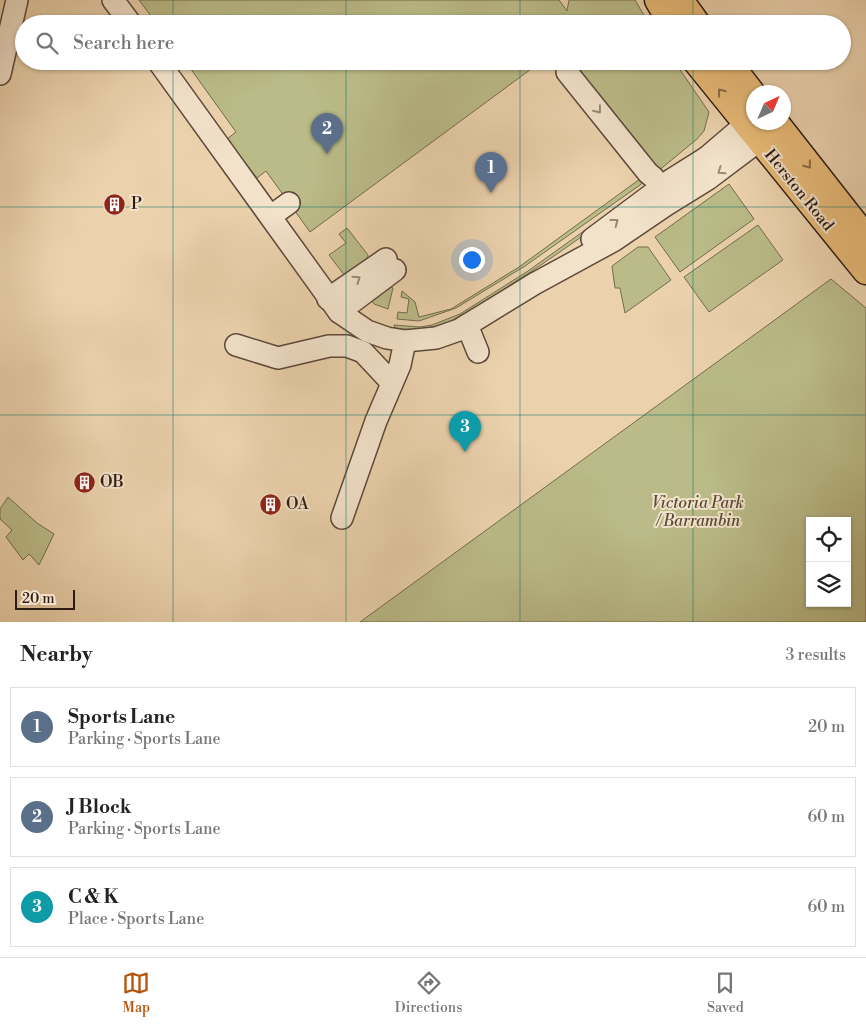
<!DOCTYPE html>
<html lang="en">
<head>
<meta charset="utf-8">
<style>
	:root { --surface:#fff; --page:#f2f2f2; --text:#222; --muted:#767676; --line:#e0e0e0; --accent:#b45309 }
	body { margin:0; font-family:"Libre Bodoni",serif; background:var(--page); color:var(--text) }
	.controls { position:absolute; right:15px; bottom:15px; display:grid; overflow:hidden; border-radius:0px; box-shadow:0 1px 4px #0004 }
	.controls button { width:45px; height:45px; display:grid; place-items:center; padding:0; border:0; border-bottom:1px solid var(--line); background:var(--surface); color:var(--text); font:25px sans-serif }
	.compass { position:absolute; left:746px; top:85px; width:45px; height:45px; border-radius:50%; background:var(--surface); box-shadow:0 1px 4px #0004; rotate:44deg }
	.scale { position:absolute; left:15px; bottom:12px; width:60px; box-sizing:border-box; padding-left:5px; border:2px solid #2e1b14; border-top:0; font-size:14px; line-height:18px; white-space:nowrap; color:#2e1b14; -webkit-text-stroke:4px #f2e2ca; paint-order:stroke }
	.you { position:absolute; left:471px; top:259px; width:18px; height:18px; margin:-12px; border:4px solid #fff; border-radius:50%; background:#1a73e8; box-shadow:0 0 0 8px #1a73e833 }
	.badge { display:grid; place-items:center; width:32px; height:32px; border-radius:50%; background:var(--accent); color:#fff; font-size:16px; font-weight:700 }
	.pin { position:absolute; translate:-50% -41px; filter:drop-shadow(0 1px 2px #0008) }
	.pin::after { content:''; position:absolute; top:26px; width:18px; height:15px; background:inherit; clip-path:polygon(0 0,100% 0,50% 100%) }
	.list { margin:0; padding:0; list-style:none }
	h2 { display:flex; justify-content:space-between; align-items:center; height:65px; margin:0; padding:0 20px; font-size:21px }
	h2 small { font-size:16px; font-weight:400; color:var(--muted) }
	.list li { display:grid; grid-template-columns:32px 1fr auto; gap:15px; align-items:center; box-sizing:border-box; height:80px; margin:0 10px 10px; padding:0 10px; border:1px solid var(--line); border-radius:0px }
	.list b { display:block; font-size:19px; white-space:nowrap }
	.list p { margin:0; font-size:16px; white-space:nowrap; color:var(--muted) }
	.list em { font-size:16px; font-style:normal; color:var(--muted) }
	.icon { flex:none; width:28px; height:28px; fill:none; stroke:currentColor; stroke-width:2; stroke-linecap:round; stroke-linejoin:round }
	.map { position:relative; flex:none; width:866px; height:622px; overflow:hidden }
	.search { position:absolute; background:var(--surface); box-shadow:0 1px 4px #0004; left:15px; right:15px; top:15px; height:55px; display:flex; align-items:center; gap:12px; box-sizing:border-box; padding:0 18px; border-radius:28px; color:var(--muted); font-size:19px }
	.sheet { height:335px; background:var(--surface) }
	nav { display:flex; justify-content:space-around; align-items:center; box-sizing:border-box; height:70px; border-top:1px solid var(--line); background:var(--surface); font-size:14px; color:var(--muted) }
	nav a { display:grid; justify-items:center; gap:2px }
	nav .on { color:var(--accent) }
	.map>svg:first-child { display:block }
</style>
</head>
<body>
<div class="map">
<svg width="866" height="622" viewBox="0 0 866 622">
	<rect width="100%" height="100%" fill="#ebd2ad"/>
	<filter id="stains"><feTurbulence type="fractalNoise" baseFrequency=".004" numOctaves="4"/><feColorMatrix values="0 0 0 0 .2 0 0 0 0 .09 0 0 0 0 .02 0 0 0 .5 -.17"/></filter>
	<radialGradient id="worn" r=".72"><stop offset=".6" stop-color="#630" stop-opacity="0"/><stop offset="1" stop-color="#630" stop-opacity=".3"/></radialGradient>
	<!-- green -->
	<g fill="#babb88" stroke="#746b4e" fill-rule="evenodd">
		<polygon points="139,0 559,0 567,11 569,0 635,0 649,24 157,24"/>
		<polygon points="185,61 542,61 310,232 266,171 257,178 227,139 236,132"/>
		<polygon points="569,61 674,61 709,112 704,131 697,139 657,172"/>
		<polygon points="644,176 647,179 640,185 525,266 456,308 419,321 397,319 398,312 407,313 409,299 401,297 402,291 415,302 419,317 451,309 519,267"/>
		<path d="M651 183C591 233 528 275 461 316 440 327 419 332 395 328L394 325 420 327 432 325 460 314 528 271Z"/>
		<polygon points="729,184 754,219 680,272 655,237"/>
		<polygon points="758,225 783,260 709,312 684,277"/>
		<polygon points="347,228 368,255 367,261 345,276 329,255 346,243 339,234"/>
		<polygon points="638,247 648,247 671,280 625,313 620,288 615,288 612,266"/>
		<path d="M831 279 866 308V622H360ZM810 521H847V603H810Z"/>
		<polygon points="390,286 393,288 388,309 374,304 371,300"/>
		<polygon points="8,497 37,523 54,534 39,565 29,554 23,560 6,537 12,530 0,519 0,509"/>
	</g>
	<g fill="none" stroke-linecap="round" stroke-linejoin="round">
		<defs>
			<g id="minor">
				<polyline points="113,0 131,24"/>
				<polyline points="158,61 339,312 367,331 387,338 405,341 436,338 459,330 534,284 613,241 666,205 708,179 772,131"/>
				<polyline points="567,72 648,173 654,178"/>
				<polyline points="0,74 17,0"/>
				<polyline points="697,169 706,158 754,117"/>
				<polyline points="271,216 289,203"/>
				<polyline points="592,239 671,180 706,158"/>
				<polyline points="328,299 386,259"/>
				<polyline points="339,312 395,270"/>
				<polyline points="467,325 478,352"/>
				<polyline points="236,345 278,358 329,346 347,346 363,352 392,383"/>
				<polyline points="342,518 376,421 400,365 405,341"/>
			</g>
			<g id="major">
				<polyline points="658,0 672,24"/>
				<polyline points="680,0 697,24"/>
				<polyline points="696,61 866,271"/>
				<polyline points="727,61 754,96"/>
				<polyline points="775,122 866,238"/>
			</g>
		</defs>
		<!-- minor casing -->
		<use href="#minor" stroke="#5d493a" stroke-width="24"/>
		<!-- major casing -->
		<use href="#major" stroke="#2e1b14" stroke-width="29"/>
		<!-- minor -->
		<use href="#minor" stroke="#f2e2ca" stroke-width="21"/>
		<!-- major -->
		<use href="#major" stroke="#e6b976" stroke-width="26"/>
	</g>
	<!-- one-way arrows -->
	<defs><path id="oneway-chevron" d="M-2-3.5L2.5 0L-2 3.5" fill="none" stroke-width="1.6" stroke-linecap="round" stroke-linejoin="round" transform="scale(1.25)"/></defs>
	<g stroke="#8a6a45">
		<use href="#oneway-chevron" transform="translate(721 92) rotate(-128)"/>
		<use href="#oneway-chevron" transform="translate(808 165) rotate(52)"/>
	</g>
	<g stroke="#9a8878">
		<use href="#oneway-chevron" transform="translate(598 110) rotate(52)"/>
		<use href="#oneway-chevron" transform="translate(721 171) rotate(145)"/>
		<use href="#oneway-chevron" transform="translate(615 222) rotate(-37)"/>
		<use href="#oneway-chevron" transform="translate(357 279) rotate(-35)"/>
	</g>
	<!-- grid -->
	<path fill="none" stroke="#0f766e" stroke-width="1" stroke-opacity="0.55" d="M173 0V24M346 0V24M520 0V24M693 0V24M173 61V622M346 61V622M520 61V622M693 61V622M0 207H866M0 415H866"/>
	<!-- icons -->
	<defs>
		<symbol id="building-disc" viewBox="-11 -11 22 22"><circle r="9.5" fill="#8f2418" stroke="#f2e2ca"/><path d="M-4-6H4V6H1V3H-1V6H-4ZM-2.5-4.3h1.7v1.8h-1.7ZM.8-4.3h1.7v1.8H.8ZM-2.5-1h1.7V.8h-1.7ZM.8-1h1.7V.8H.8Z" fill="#fff"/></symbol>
	</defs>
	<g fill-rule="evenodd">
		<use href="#building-disc" x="102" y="192" width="25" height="25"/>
		<use href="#building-disc" x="72" y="470" width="25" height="25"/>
		<use href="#building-disc" x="258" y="492" width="25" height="25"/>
	</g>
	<g text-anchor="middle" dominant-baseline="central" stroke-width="4" stroke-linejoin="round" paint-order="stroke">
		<!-- street labels -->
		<g font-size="16" fill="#2e1b14" stroke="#f2e2ca">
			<text transform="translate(799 190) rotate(51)">Herston Road</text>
		</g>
		<!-- poi labels -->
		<g font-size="16" fill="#2e1b14" stroke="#f2e2ca" text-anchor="start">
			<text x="131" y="204">P</text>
			<text x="100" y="482">OB</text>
			<text x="286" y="504">OA</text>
		</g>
		<!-- park labels -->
		<g font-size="16" font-style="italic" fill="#584b37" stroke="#f2e2ca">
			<text x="698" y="503">Victoria Park<tspan x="698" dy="18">/ Barrambin</tspan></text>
		</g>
	</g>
	<rect width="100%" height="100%" filter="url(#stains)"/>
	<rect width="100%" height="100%" fill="url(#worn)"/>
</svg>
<div class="controls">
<button><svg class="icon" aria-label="locate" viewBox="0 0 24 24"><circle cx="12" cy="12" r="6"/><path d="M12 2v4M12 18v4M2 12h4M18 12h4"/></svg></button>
<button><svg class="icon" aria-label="layers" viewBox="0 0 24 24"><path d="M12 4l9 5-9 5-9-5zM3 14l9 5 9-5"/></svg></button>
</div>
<svg class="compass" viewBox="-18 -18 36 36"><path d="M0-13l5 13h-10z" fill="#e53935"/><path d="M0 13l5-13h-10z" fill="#767676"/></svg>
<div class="scale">20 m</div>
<div class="you"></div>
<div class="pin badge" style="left:491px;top:193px;background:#5c6f8a">1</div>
<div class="pin badge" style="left:327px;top:154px;background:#5c6f8a">2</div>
<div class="pin badge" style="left:465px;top:452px;background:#0f9aa8">3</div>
<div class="search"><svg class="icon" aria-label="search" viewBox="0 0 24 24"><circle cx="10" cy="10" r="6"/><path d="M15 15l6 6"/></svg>Search here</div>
</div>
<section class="sheet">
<h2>Nearby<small>3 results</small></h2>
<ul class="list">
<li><span class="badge" style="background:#5c6f8a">1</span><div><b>Sports Lane</b><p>Parking · Sports Lane</p></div><em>20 m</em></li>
<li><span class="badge" style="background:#5c6f8a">2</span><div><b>J Block</b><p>Parking · Sports Lane</p></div><em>60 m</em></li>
<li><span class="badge" style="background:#0f9aa8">3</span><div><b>C &amp; K</b><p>Place · Sports Lane</p></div><em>60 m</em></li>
</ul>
</section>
<nav>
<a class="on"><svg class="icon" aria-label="map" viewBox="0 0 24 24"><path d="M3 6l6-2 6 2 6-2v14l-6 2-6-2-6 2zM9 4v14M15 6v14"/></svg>Map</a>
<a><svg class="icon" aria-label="directions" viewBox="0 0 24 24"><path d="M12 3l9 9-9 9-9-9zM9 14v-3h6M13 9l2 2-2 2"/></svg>Directions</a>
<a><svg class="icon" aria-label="saved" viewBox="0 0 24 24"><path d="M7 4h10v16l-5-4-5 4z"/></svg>Saved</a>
</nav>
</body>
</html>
